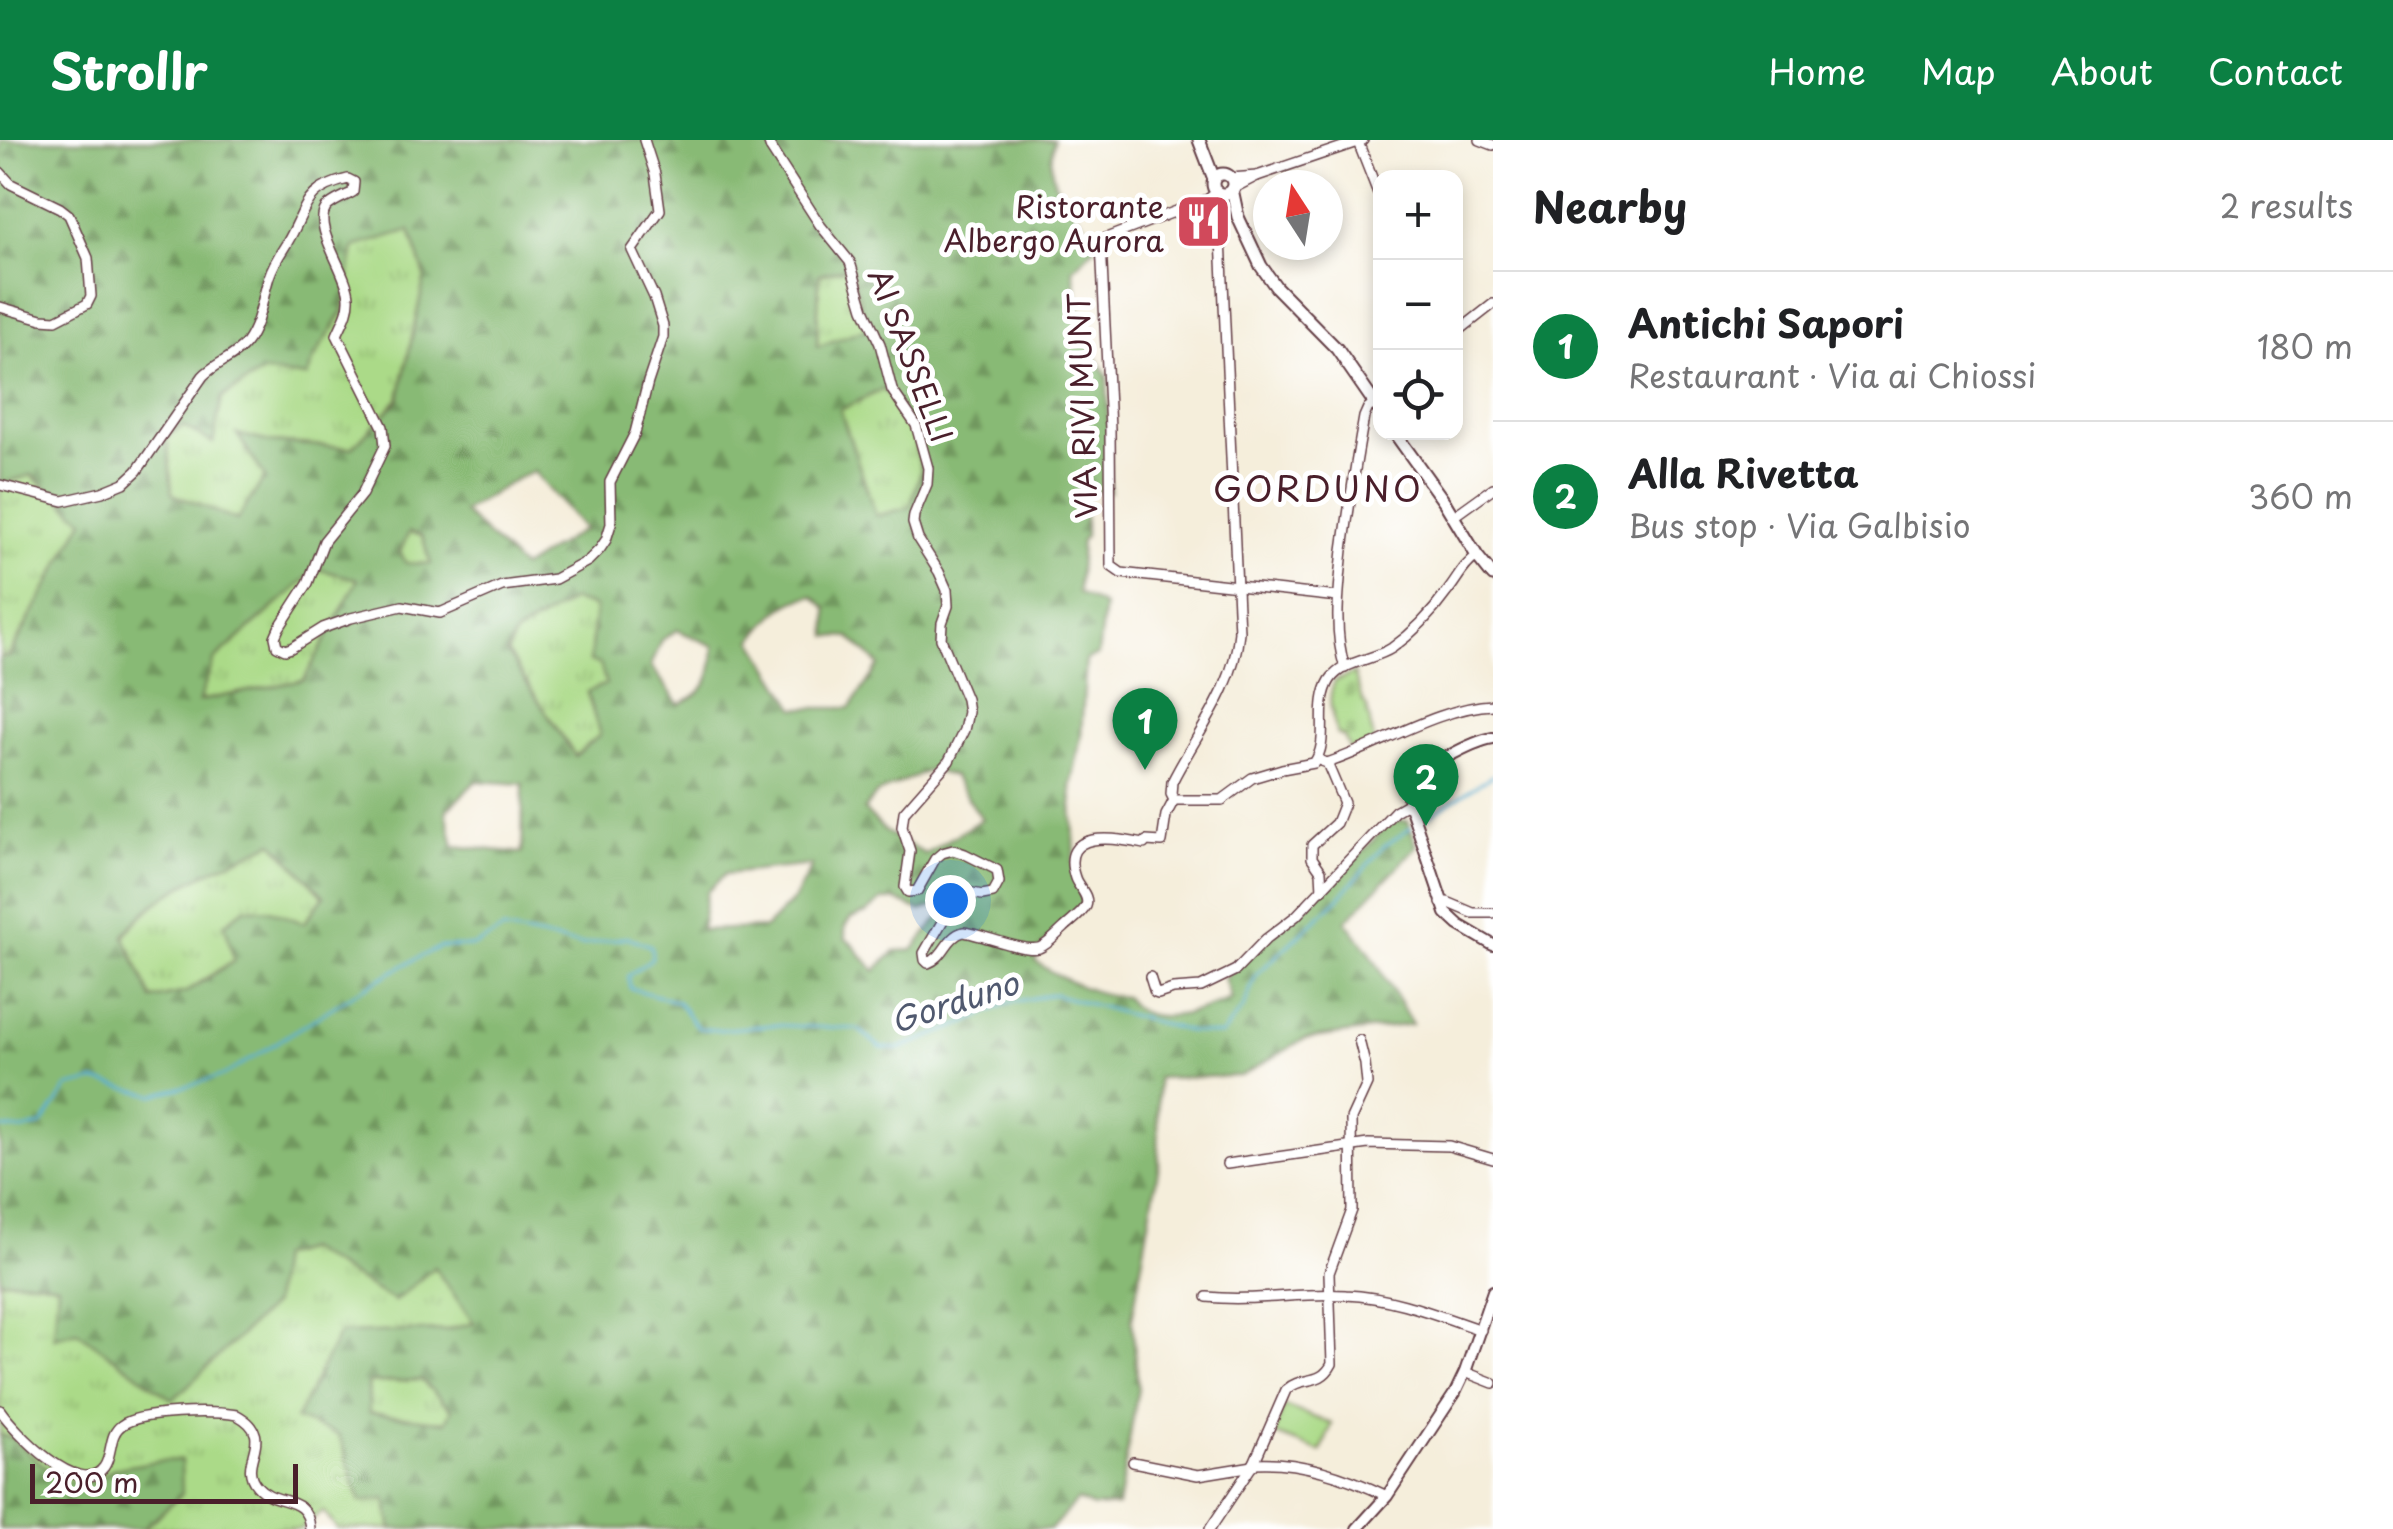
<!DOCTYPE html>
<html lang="en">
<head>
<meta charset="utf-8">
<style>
	:root { --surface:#fff; --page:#f6f6f6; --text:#202124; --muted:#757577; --line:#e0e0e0; --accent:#0b8043 }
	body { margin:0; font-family:"Playpen Sans",sans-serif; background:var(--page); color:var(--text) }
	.controls { position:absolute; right:30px; top:30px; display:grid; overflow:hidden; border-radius:20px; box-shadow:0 5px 15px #0003 }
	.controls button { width:90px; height:90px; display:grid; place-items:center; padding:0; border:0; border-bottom:2px solid var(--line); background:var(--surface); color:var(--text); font:50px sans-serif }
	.compass { position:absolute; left:1253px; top:30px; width:90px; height:90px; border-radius:50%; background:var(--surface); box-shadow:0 5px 15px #0003; rotate:348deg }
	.scale { position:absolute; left:30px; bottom:25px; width:268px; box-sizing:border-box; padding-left:10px; border:5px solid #4a1f2b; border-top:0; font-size:28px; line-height:35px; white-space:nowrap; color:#4a1f2b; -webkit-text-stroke:8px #fff; paint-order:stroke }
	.you { position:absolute; left:950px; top:760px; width:35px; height:35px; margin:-25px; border:8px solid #fff; border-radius:50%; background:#1a73e8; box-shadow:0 0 0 15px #1a73e833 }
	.badge { display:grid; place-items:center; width:65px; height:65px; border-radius:50%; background:var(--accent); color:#fff; font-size:32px; font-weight:700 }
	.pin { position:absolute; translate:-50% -82px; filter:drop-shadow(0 2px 5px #0008) }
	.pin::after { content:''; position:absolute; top:52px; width:35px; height:30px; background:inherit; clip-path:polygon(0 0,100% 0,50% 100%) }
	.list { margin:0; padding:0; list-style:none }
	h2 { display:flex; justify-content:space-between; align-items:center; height:130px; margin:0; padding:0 40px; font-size:42px }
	h2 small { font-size:32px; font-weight:400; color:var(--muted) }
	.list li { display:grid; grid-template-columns:65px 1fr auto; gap:30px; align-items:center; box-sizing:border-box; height:150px; padding:0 40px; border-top:2px solid var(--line) }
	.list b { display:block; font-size:38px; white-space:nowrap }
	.list p { margin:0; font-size:32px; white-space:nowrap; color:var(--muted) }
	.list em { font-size:32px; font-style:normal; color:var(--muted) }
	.icon { flex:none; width:55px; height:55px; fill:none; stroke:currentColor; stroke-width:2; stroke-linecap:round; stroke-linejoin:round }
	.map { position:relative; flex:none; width:1493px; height:1389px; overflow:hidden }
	header { display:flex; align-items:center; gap:60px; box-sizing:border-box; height:140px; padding:0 50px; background:var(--accent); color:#fff }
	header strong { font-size:48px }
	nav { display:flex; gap:55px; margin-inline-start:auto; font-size:35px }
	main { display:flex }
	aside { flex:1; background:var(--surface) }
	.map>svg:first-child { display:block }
</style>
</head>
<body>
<header>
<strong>Strollr</strong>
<nav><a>Home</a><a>Map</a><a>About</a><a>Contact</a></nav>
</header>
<main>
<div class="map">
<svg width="1493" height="1389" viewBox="0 0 1493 1389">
	<defs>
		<pattern id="grass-tufts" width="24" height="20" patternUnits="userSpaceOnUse" patternTransform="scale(2.5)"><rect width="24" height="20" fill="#abda88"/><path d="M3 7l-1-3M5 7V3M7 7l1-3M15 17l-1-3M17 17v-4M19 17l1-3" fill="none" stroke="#95bb76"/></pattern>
		<pattern id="forest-firs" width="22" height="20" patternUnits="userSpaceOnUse" patternTransform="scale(2.5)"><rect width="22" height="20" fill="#88ba74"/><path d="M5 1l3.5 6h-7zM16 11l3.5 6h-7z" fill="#71975f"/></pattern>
		<pattern id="cemetery-stones" width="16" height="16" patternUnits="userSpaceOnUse" patternTransform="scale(2.5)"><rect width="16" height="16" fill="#abda88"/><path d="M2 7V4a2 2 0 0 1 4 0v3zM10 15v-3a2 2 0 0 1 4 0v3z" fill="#95bb76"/></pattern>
	</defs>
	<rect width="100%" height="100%" fill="#fff"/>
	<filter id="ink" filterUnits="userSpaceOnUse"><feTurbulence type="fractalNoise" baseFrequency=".01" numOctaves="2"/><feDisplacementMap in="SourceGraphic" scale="20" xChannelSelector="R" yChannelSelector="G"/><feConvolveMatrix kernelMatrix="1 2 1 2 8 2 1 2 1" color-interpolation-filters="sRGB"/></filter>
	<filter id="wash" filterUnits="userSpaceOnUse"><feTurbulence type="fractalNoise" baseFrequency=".0048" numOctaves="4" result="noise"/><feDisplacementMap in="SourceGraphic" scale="40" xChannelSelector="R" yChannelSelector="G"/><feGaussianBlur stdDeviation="2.25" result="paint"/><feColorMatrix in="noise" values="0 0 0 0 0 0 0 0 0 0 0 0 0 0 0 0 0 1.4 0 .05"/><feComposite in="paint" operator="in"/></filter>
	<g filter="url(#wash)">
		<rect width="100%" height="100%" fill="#f5eedb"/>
		<!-- grass -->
		<g fill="url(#grass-tufts)" stroke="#7a7c5a" stroke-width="2.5">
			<polygon points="410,90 425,136 399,258 352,308 270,302 238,295 265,337 238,380 172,354 167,297 222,258 263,232 307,237 315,216 343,172 354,106"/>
			<polygon points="850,127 868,188 817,207 819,134"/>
			<polygon points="884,249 911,283 921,331 910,367 876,376 840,270"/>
			<polygon points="31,335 84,380 8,517 0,517 0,344"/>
			<polygon points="408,392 422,395 432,424 406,423 400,412"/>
			<polygon points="317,429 359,439 304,540 198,561 214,520"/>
			<polygon points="572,460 595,466 590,521 600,524 607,544 587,553 600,595 575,616 507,513 515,494"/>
			<path d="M273 702 324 756 304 784 270 770 234 820 186 852 152 859 124 797C158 748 222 727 273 702Z"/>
			<polygon points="306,1109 394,1161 434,1127 474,1183 447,1190 296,1278 339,1294 360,1361 386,1358 392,1389 337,1389 323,1371 300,1389 143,1389 181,1354 113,1329 96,1343 62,1341 11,1298 0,1295 0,1140 37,1141 59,1145 77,1191 173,1260 278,1117"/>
			<polygon points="421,1239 453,1270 446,1282 369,1274 368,1243"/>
		</g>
		<!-- forest -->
		<g fill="url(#forest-firs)" stroke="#696c50" stroke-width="2.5" fill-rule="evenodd">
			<path d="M0 0H1054C1041 56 1076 60 1097 105L1073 129 1085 200 1107 235 1110 352 1085 350V396L1081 400 1078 453 1104 466 1098 515 1086 520 1081 596 1071 648 1075 712 1073 721 1086 764 1040 808 1035 821C1061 839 1093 855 1125 857 1126 859 1134 868 1136 869 1162 886 1205 869 1231 859L1224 838 1356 719 1391 680 1408 681 1417 706 1346 781 1369 811 1412 884 1305 899 1241 936 1157 938 1159 1024 1132 1179 1138 1248 1118 1366 1093 1367 1077 1360 1051 1389H392L386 1359 361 1362 339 1295 296 1279 339 1193 447 1190 474 1183 434 1127 395 1161 306 1109 279 1117 273 1164 173 1260 77 1191 54 1197 58 1145 37 1141 0 1140V517H9L84 380 32 335 0 344ZM410 90 425 136 399 259 352 308 270 302 237 294 265 337 237 380 172 354 167 296 183 286 213 303 222 257 263 232 307 237 315 216 343 172 354 107ZM850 127 867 188 817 207 819 134ZM883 249 911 283 921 331 910 367 876 376 840 270ZM534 332 584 389 522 428 463 372 518 338ZM409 392 422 396 431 424 406 423 400 412ZM317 429 358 439 304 540 199 561 214 520ZM813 456 827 468 828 496 850 497 879 525 850 568H795L753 500C769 478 785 459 813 456ZM572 460 595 467 590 522 600 524 606 544 587 552 600 595 575 616 507 513 515 494ZM677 490 714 506C712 536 710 551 679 564L651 526 662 500ZM929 630 953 636 982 679 925 714 886 692 864 670 876 654ZM476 641 523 644 522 713 454 706 446 671ZM273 702 324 756 304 783 270 770 244 768 225 784 234 821 186 852 152 859 124 796C158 748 222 727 273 702ZM812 725 794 759 765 788 701 790 707 752 725 734ZM882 760H896L920 771 947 763 942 774 913 810 895 811 875 831 853 805 845 798V786L851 778 867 773ZM421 1240 452 1270 446 1282 369 1273 368 1243Z"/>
			<polygon points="0,1295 11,1298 62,1341 96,1342 113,1329 157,1321 181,1320 182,1354 143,1389 0,1389"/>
		</g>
		<!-- cemetery -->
		<path fill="url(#cemetery-stones)" stroke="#7a7c5a" stroke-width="2.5" d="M1354 533 1362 560 1367 567 1374 603 1350 611 1344 597 1337 594C1332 575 1326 559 1335 541Z"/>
		<!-- garden -->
		<polygon fill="#abda88" stroke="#7a7c5a" stroke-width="2.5" points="1284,1266 1332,1284 1321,1312 1273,1294"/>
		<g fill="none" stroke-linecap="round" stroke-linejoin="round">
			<!-- stream -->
			<g stroke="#59b0d6" stroke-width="2.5">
				<polyline points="1418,683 1493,635"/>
				<polyline points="0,988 23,990 42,985 68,947 94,941 155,955 225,935 357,852 408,823 440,807 474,806 503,790 582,805 627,797 651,806 652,818 628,836 630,848 678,862 698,888 717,890 772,885 858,889 881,908 898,909 965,883 1008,863 1054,854 1191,892 1221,895 1244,867 1256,835 1338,759 1383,707 1411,688"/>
			</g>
		</g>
	</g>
	<g filter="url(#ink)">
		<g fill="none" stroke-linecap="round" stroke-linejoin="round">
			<defs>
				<g id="minor">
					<path d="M768 0 771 9 820 85 850 122 864 169 880 204 892 250 916 285 928 328 927 344 914 375 913 383 918 399 939 432 947 450 948 466 942 483 941 499 966 559 968 572 964 590 949 621 904 672 902 687 910 711 905 747 908 752 917 751 935 719 942 713 953 710 965 714 997 730 999 742 993 753 982 755 968 752 960 756 953 763 924 813 925 820 928 823C945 817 946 797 963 792 982 794 1022 812 1039 808 1048 805 1057 794 1064 788 1070 782 1082 774 1086 766 1090 756 1078 747 1075 738 1058 688 1116 698 1144 704L1146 701 1162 702 1166 675 1174 660"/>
					<polyline points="1480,0 1493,5"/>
					<polyline points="1358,2 1380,58"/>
					<polyline points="0,32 11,44 60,68 69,75 88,118 91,156 87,164 56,180 42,179 0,167"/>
					<polyline points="1231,38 1257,36"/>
					<polyline points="1232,49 1257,36 1363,0"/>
					<polyline points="1217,52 1208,59 1106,98 1101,103 1110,289 1111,426 1121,433 1338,457"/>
					<polyline points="1456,193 1493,164"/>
					<path d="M0 345 63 361 102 352 124 343 137 331 203 236C215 223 236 217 246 203 260 184 262 159 269 137 273 124 280 114 287 103 308 68 302 50 348 39L354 42 353 52C345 57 333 60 326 68 312 88 348 133 349 157 350 171 342 183 337 195L383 287 385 306 362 354 324 401 308 443 279 488 275 497 277 506 285 510 291 508 323 488 351 478 402 466 440 473 502 446 555 439 588 421 600 409 606 400 611 384 610 342 635 293 648 242 663 197V186L654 157 632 110 660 70 655 34 644 0"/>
					<polyline points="1454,376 1493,348"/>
					<path d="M1345 528C1333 491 1339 449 1343 410 1349 366 1356 322 1364 277L1368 268 1375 263"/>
					<polyline points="1321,621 1327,623 1344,663 1336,683 1312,705 1312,718 1321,731 1322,750"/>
					<path d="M1327 623C1379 606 1439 567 1493 565"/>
					<path d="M1174 660 1171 654 1172 642C1197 592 1234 550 1239 492L1219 54"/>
					<path d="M1174 660H1222L1252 638 1282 629 1314 623C1331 600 1314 566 1330 540 1342 521 1374 520 1392 508 1413 493 1432 473 1447 452 1457 440 1463 425 1477 416"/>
					<polyline points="1441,763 1447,762 1473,773 1493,773"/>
					<polyline points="1150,837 1155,853 1158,854 1173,849 1201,847 1236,830 1266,799 1296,776 1395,671 1409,663"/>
					<polyline points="1227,1024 1368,1004 1449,1006 1493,1019"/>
					<path d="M1207 1157C1254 1162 1300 1152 1346 1155 1393 1157 1437 1175 1481 1190"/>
					<polyline points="1465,1232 1493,1243"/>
					<path d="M0 1270C14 1290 80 1361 104 1327 113 1315 108 1294 122 1285 141 1271 213 1271 237 1275 279 1298 235 1321 257 1346 275 1367 308 1353 310 1389"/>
					<polyline points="1133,1322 1198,1335 1253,1326"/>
					<path d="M1254 1323C1299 1320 1348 1337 1387 1356"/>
					<path d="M1210 1389 1254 1323 1286 1250C1302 1235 1320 1247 1332 1224L1329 1133 1352 1070 1351 979 1367 944 1365 924 1359 900"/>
				</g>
				<g id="tertiary">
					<path d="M1493 598C1474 601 1418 629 1410 647 1407 654 1408 656 1409 663L1446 773 1459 785 1493 805"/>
					<polyline points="1357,1389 1387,1356 1455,1253 1465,1232 1493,1151"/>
				</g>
				<g id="secondary">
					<polyline points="1199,0 1214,39"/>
					<circle cx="1223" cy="44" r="10"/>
					<polyline points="1232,49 1238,77 1261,126 1276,147 1337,209 1380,271"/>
					<polyline points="1394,292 1445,363 1477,416 1493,436"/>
				</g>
			</defs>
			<!-- minor casing -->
			<use href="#minor" stroke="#643e45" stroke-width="12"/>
			<!-- tertiary casing -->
			<use href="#tertiary" stroke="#643e45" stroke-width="14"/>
			<!-- secondary casing -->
			<use href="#secondary" stroke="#643e45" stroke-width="15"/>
			<!-- minor -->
			<use href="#minor" stroke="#fff" stroke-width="9"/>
			<!-- tertiary -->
			<use href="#tertiary" stroke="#fff" stroke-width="10"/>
			<!-- secondary -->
			<use href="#secondary" stroke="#fff" stroke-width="11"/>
		</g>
	</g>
	<!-- icons -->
	<defs>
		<symbol id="restaurant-square" viewBox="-11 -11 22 22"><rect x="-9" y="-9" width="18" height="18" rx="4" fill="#d1495b" stroke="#fff"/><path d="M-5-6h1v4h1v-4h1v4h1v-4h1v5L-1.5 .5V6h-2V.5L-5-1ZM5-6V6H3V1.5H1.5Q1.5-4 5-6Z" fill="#fff"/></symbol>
	</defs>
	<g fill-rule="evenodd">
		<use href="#restaurant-square" x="1172" y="50" width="63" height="63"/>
	</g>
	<g text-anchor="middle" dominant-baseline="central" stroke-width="10" stroke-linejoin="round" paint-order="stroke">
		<!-- poi labels -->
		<g font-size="30" fill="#4a1f2b" stroke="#fff" text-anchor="end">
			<text x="1164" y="65">Ristorante<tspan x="1164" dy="34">Albergo Aurora</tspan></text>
		</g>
		<!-- street labels -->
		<g font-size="30" fill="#4a1f2b" stroke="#fff">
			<text transform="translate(912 215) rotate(69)">AI SASSELLI</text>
			<text transform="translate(1081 266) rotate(-92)">VIA RIVI MUNT</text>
		</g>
		<!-- water labels -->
		<g font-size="32" font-style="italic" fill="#50596f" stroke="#fff">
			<text transform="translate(954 861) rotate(-18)">Gorduno</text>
		</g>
		<!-- quarter labels -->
		<g font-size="35" letter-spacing="2.5" fill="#4a1f2b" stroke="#fff">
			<text x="1318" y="347">GORDUNO</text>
		</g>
	</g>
</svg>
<div class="controls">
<button>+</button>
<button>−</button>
<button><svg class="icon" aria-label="locate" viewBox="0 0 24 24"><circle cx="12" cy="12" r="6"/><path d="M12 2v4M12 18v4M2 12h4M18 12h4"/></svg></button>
</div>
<svg class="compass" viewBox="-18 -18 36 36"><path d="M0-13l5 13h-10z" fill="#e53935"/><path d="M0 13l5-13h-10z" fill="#757577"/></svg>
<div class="scale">200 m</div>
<div class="you"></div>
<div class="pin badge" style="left:1145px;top:630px">1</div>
<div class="pin badge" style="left:1426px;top:686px">2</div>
</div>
<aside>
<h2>Nearby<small>2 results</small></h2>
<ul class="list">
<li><span class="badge">1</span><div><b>Antichi Sapori</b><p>Restaurant · Via ai Chiossi</p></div><em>180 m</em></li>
<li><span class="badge">2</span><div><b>Alla Rivetta</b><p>Bus stop · Via Galbisio</p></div><em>360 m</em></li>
</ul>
</aside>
</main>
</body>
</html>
